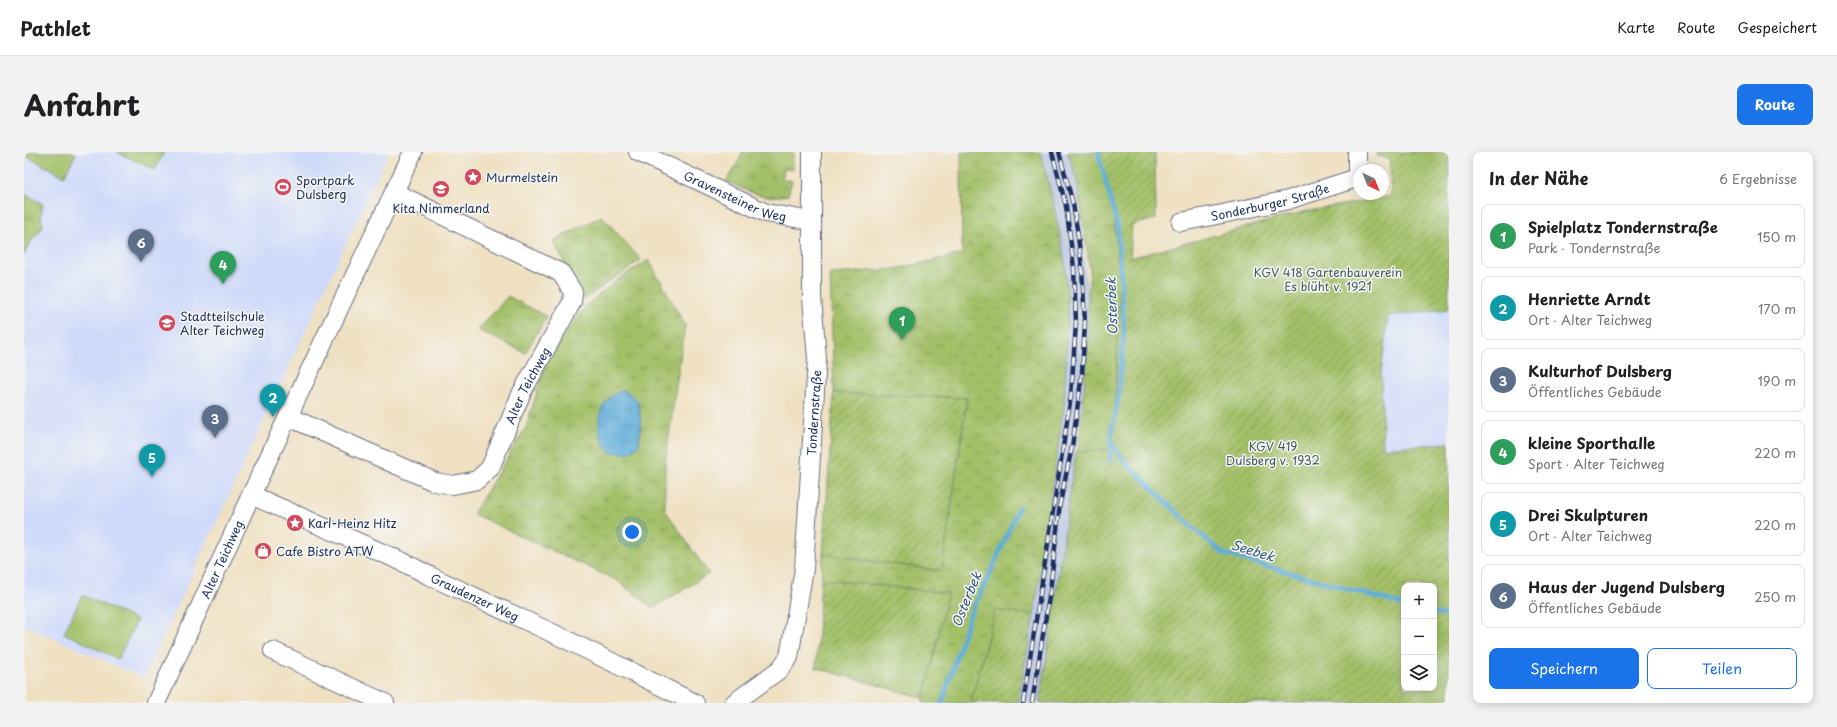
<!DOCTYPE html>
<html lang="de">
<head>
<meta charset="utf-8">
<style>
	:root { --surface:#fff; --page:#f2f2f2; --text:#202124; --muted:#757577; --line:#e0e0e0; --accent:#1a73e8 }
	body { margin:0; font-family:"Playpen Sans",sans-serif; background:var(--page); color:var(--text) }
	.controls { position:absolute; right:12px; bottom:12px; display:grid; overflow:hidden; border-radius:8px; box-shadow:0 2px 10px #0003 }
	.controls button { width:36px; height:36px; display:grid; place-items:center; padding:0; border:0; border-bottom:1px solid var(--line); background:var(--surface); color:var(--text); font:20px sans-serif }
	.compass { position:absolute; left:1329px; top:12px; width:36px; height:36px; border-radius:50%; background:var(--surface); box-shadow:0 2px 10px #0003; rotate:137deg }
	.you { position:absolute; left:608px; top:380px; width:14px; height:14px; margin:-10px; border:3px solid #fff; border-radius:50%; background:#1a73e8; box-shadow:0 0 0 6px #1a73e833 }
	.badge { display:grid; place-items:center; width:26px; height:26px; border-radius:50%; background:var(--accent); color:#fff; font-size:13px; font-weight:700 }
	.pin { position:absolute; translate:-50% -33px; filter:drop-shadow(0 1px 2px #0008) }
	.pin::after { content:''; position:absolute; top:21px; width:14px; height:12px; background:inherit; clip-path:polygon(0 0,100% 0,50% 100%) }
	.list { margin:0; padding:0; list-style:none }
	h2 { display:flex; justify-content:space-between; align-items:center; height:52px; margin:0; padding:0 16px; font-size:17px }
	h2 small { font-size:13px; font-weight:400; color:var(--muted) }
	.list li { display:grid; grid-template-columns:26px 1fr auto; gap:12px; align-items:center; box-sizing:border-box; height:64px; margin:0 8px 8px; padding:0 8px; border:1px solid var(--line); border-radius:8px }
	.list b { display:block; font-size:15px; white-space:nowrap }
	.list p { margin:0; font-size:13px; white-space:nowrap; color:var(--muted) }
	.list em { font-size:13px; font-style:normal; color:var(--muted) }
	.actions { display:flex; gap:8px; padding:12px 16px }
	.actions a { flex:1; padding:9px 0; border:1px solid var(--accent); border-radius:8px; text-align:center; font-size:14px; color:var(--accent) }
	.actions .main { background:var(--accent); color:#fff }
	.icon { flex:none; width:22px; height:22px; fill:none; stroke:currentColor; stroke-width:2; stroke-linecap:round; stroke-linejoin:round }
	.map { position:relative; flex:none; width:1425px; height:551px; overflow:hidden; border-radius:8px }
	header { display:flex; align-items:center; gap:24px; box-sizing:border-box; height:56px; padding:0 20px; background:var(--surface); border-bottom:1px solid var(--line) }
	header strong { font-size:19px }
	nav { display:flex; gap:22px; margin-inline-start:auto; font-size:14px }
	.intro { display:flex; align-items:center; justify-content:space-between; box-sizing:border-box; height:96px; padding:0 24px }
	h1 { margin:0; font-size:28px }
	.button { padding:10px 18px; border-radius:8px; background:var(--accent); color:#fff; font-size:14px; font-weight:700 }
	main { display:flex; gap:24px; padding:0 24px }
	aside { flex:1; background:var(--surface); border-radius:8px; box-shadow:0 2px 10px #0003 }
	.map>svg:first-child { display:block }
</style>
</head>
<body>
<header>
<strong>Pathlet</strong>
<nav><a>Karte</a><a>Route</a><a>Gespeichert</a></nav>
</header>
<div class="intro"><h1>Anfahrt</h1><a class="button">Route</a></div>
<main>
<div class="map">
<svg width="1425" height="551" viewBox="0 0 1425 551">
	<defs>
		<pattern id="grass-tufts" width="24" height="20" patternUnits="userSpaceOnUse"><rect width="24" height="20" fill="#a3c068"/><path d="M3 7l-1-3M5 7V3M7 7l1-3M15 17l-1-3M17 17v-4M19 17l1-3" fill="none" stroke="#849c59"/></pattern>
		<pattern id="park-crowns" width="20" height="18" patternUnits="userSpaceOnUse"><rect width="20" height="18" fill="#a3c068"/><path d="M2 6a3 3 0 1 1 6 0M12 15a3 3 0 1 1 6 0" fill="none" stroke="#849c59"/></pattern>
		<pattern id="garden-furrows" width="10" height="10" patternUnits="userSpaceOnUse"><rect width="10" height="10" fill="#a3c068"/><path d="M-1 1l2-2M0 10L10 0M9 11l2-2" fill="none" stroke="#849c59"/></pattern>
		<pattern id="water-ripples" width="26" height="14" patternUnits="userSpaceOnUse"><rect width="26" height="14" fill="#60add9"/><path d="M2 4q2-2 4 0t4 0M15 11q2-2 4 0t4 0" fill="none" stroke="#4e8db3"/></pattern>
	</defs>
	<rect width="100%" height="100%" fill="#f6f6f2"/>
	<filter id="ink" filterUnits="userSpaceOnUse"><feTurbulence type="fractalNoise" baseFrequency=".025" numOctaves="2"/><feDisplacementMap in="SourceGraphic" scale="8" xChannelSelector="R" yChannelSelector="G"/><feConvolveMatrix kernelMatrix="1 2 1 2 8 2 1 2 1" color-interpolation-filters="sRGB"/></filter>
	<filter id="wash" filterUnits="userSpaceOnUse"><feTurbulence type="fractalNoise" baseFrequency=".012" numOctaves="4" result="noise"/><feDisplacementMap in="SourceGraphic" scale="16" xChannelSelector="R" yChannelSelector="G"/><feGaussianBlur stdDeviation="0.9" result="paint"/><feColorMatrix in="noise" values="0 0 0 0 0 0 0 0 0 0 0 0 0 0 0 0 0 1.4 0 .05"/><feComposite in="paint" operator="in"/></filter>
	<g filter="url(#wash)">
		<rect width="100%" height="100%" fill="#efe0c1"/>
		<!-- built -->
		<g fill="#cfdafa">
			<polygon points="0,0 365,0 120,526 0,473"/>
			<polygon points="1425,157 1425,291 1358,296 1356,239 1364,164"/>
		</g>
		<!-- railway -->
		<polygon fill="#bac4de" points="1016,0 1044,0 1053,28 1064,143 1064,192 1052,300 1016,551 994,551 1010,463 1040,254 1042,201 1041,110 1027,41"/>
		<!-- grass -->
		<g fill="url(#grass-tufts)" stroke="#5f7863">
			<path d="M718 0H769V17H760L758 27 768 29 764 43C737 48 725 39 702 29L716 7Z"/>
			<polygon points="0,42 19,52 17,63 19,75 8,88 0,103"/>
			<polygon points="578,64 617,108 560,147 529,89"/>
			<polygon points="625,108 661,173 641,311 641,358 685,422 629,456 594,429 449,362 502,275 523,208 561,154 597,125"/>
			<polygon points="484,144 523,165 501,201 454,178"/>
		</g>
		<!-- park -->
		<g fill="url(#park-crowns)" stroke="#5f7863">
			<polygon points="937,0 1016,0 1027,41 1041,110 1044,156 1040,254 1010,463 971,458 947,551 899,551 923,441 797,427 799,402 918,419 943,246 810,241 806,122 871,117 938,102"/>
			<polygon points="1044,0 1075,0 1089,59 1096,132 1089,297 1054,300 1064,192 1064,143 1066,119 1053,28"/>
		</g>
		<!-- garden -->
		<g fill="url(#garden-furrows)" stroke="#5f7863" fill-rule="evenodd">
			<path d="M1075 0H1131L1132 67 1108 73 1106 106 1279 60 1367 44 1366 8 1353 3V0H1425V157L1364 164 1357 223 1359 296 1425 291V551H1016L1052 300 1089 297 1096 132 1089 59ZM1380 434H1410V536H1380Z"/>
			<polygon points="810,241 943,246 918,419 799,402"/>
			<polygon points="797,427 924,441 900,546 792,516"/>
			<polygon points="971,458 1010,463 994,551 947,551"/>
		</g>
		<!-- pitch -->
		<g fill="#a3c068" stroke="#5f7863">
			<polygon points="4,0 48,0 52,2 40,24 2,4"/>
			<polygon points="93,0 140,0 131,18"/>
			<polygon points="58,443 113,468 94,507 40,481"/>
		</g>
		<!-- water -->
		<path fill="url(#water-ripples)" stroke="#3e6e9c" d="M601 238 614 249 617 270 615 293 604 301 586 300C583 296 579 291 577 286 571 265 578 243 601 238Z"/>
		<g fill="none" stroke-linecap="round" stroke-linejoin="round">
			<!-- stream -->
			<g stroke="#60add9" stroke-width="4.5">
				<polyline points="1074,0 1094,77 1100,178 1094,250 1088,279 1086,309"/>
				<polyline points="1088,291 1104,313 1172,379 1200,402 1380,453"/>
				<polyline points="1410,461 1425,464"/>
				<polyline points="918,551 946,462 966,422 995,355"/>
			</g>
		</g>
	</g>
	<g filter="url(#ink)">
		<g fill="none" stroke-linecap="round" stroke-linejoin="round">
			<defs>
				<g id="minor">
					<path id="s1" d="M614 0 742 61 788 69"/>
					<path id="s2" d="M1157 70 1198 62 1264 48 1333 26V0"/>
					<path id="s3" d="M265 265 411 330 429 333 453 328 466 316 498 240 548 150 549 140 537 121 370 40"/>
					<path id="s4" d="M227 343 379 410 406 424 539 486 671 551"/>
					<polyline points="249,499 361,551"/>
					<path id="s5" d="M132 551 227 343 389 0"/>
					<path id="s6" d="M710 551 756 517 765 505 780 417 793 207 788 145V0"/>
				</g>
			</defs>
			<!-- minor casing -->
			<use href="#minor" stroke="#656d81" stroke-width="20"/>
			<!-- minor -->
			<use href="#minor" stroke="#fff" stroke-width="18"/>
			<defs>
				<g id="rail">
					<polyline points="999,551 1047,244 1052,171 1050,116 1042,54 1028,0"/>
					<polyline points="1008,551 1026,439 1036,351 1048,295 1058,222 1061,171 1058,116 1053,77 1049,52 1035,0"/>
				</g>
			</defs>
			<!-- rail casing -->
			<use href="#rail" stroke="#1b2f5e" stroke-width="4.5"/>
			<!-- rail -->
			<use href="#rail" stroke="#f6f6f2" stroke-width="3" stroke-dasharray="9" stroke-linecap="butt"/>
		</g>
	</g>
	<!-- icons -->
	<defs>
		<symbol id="sight-disc" viewBox="-11 -11 22 22"><circle r="9.5" fill="#d1495b" stroke="#f6f6f2"/><path d="M0-6L1.8-2.2L6-1.7L2.9 1.2L3.7 5.4L0 3.3L-3.7 5.4L-2.9 1.2L-6-1.7L-1.8-2.2Z" fill="#fff"/></symbol>
		<symbol id="stadium-disc" viewBox="-11 -11 22 22"><circle r="9.5" fill="#d1495b" stroke="#f6f6f2"/><path d="M0-5a6.5 5 0 1 0 0 10a6.5 5 0 1 0 0-10ZM-3.5-1.8h7v3.6h-7Z" fill="#fff"/></symbol>
		<symbol id="school-disc" viewBox="-11 -11 22 22"><circle r="9.5" fill="#d1495b" stroke="#f6f6f2"/><path d="M0-5L7-2L0 1L-7-2ZM-4 1L0 2.5L4 1V4Q0 6-4 4Z" fill="#fff"/></symbol>
		<symbol id="shop-disc" viewBox="-11 -11 22 22"><circle r="9.5" fill="#d1495b" stroke="#f6f6f2"/><path d="M-5-2.5h2.3a2.7 3.5 0 0 1 5.4 0H5L5.5 6h-11ZM-1.5-2.5h3a1.5 2.3 0 0 0-3 0Z" fill="#fff"/></symbol>
	</defs>
	<g fill-rule="evenodd">
		<use href="#sight-disc" x="439" y="15" width="20" height="20"/>
		<use href="#stadium-disc" x="249" y="25" width="20" height="20"/>
		<use href="#school-disc" x="407" y="27" width="20" height="20"/>
		<use href="#school-disc" x="133" y="161" width="20" height="20"/>
		<use href="#sight-disc" x="261" y="361" width="20" height="20"/>
		<use href="#shop-disc" x="229" y="389" width="20" height="20"/>
	</g>
	<g text-anchor="middle" dominant-baseline="central" stroke-width="3" stroke-linejoin="round" paint-order="stroke">
		<!-- poi labels -->
		<g font-size="12" fill="#1b2f5e" stroke="#f6f6f2" text-anchor="start">
			<text x="462" y="25">Murmelstein</text>
			<text x="272" y="28">Sportpark<tspan x="272" dy="14">Dulsberg</tspan></text>
			<text x="417" y="56" text-anchor="middle">Kita Nimmerland</text>
			<text x="156" y="164">Stadtteilschule<tspan x="156" dy="14">Alter Teichweg</tspan></text>
			<text x="284" y="371">Karl-Heinz Hitz</text>
			<text x="252" y="399">Cafe Bistro ATW</text>
		</g>
		<!-- street labels -->
		<g font-size="12" fill="#1b2f5e" stroke="#f6f6f2">
			<text stroke="none"><textPath href="#s1" startOffset="107">Gravensteiner Weg</textPath></text>
			<text stroke="none"><textPath href="#s2" startOffset="91">Sonderburger Straße</textPath></text>
			<text stroke="none"><textPath href="#s3" startOffset="311">Alter Teichweg</textPath></text>
			<text stroke="none"><textPath href="#s6" startOffset="318">Tondernstraße</textPath></text>
			<text stroke="none"><textPath href="#s5" startOffset="158">Alter Teichweg</textPath></text>
			<text stroke="none"><textPath href="#s4" startOffset="246">Graudenzer Weg</textPath></text>
		</g>
		<!-- park labels -->
		<g font-size="12" fill="#445a61" stroke="#f6f6f2">
			<text x="1304" y="120">KGV 418 Gartenbauverein<tspan x="1304" dy="14">Es blüht v. 1921</tspan></text>
			<text x="1249" y="294">KGV 419<tspan x="1249" dy="14">Dulsberg v. 1932</tspan></text>
		</g>
		<!-- water labels -->
		<g font-size="13" font-style="italic" fill="#305583" stroke="#f6f6f2">
			<text transform="translate(1087 154) rotate(-92)">Osterbek</text>
			<text transform="translate(1229 398) rotate(17)">Seebek</text>
			<text transform="translate(942 447) rotate(-68)">Osterbek</text>
		</g>
	</g>
</svg>
<div class="controls">
<button>+</button>
<button>−</button>
<button><svg class="icon" aria-label="layers" viewBox="0 0 24 24"><path d="M12 4l9 5-9 5-9-5zM3 14l9 5 9-5"/></svg></button>
</div>
<svg class="compass" viewBox="-18 -18 36 36"><path d="M0-13l5 13h-10z" fill="#e53935"/><path d="M0 13l5-13h-10z" fill="#757577"/></svg>
<div class="you"></div>
<div class="pin badge" style="left:878px;top:188px;background:#2e9e5b">1</div>
<div class="pin badge" style="left:249px;top:265px;background:#0f9aa8">2</div>
<div class="pin badge" style="left:191px;top:286px;background:#5c6f8a">3</div>
<div class="pin badge" style="left:199px;top:132px;background:#2e9e5b">4</div>
<div class="pin badge" style="left:128px;top:325px;background:#0f9aa8">5</div>
<div class="pin badge" style="left:117px;top:110px;background:#5c6f8a">6</div>
</div>
<aside>
<h2>In der Nähe<small>6 Ergebnisse</small></h2>
<ul class="list">
<li><span class="badge" style="background:#2e9e5b">1</span><div><b>Spielplatz Tondernstraße</b><p>Park · Tondernstraße</p></div><em>150 m</em></li>
<li><span class="badge" style="background:#0f9aa8">2</span><div><b>Henriette Arndt</b><p>Ort · Alter Teichweg</p></div><em>170 m</em></li>
<li><span class="badge" style="background:#5c6f8a">3</span><div><b>Kulturhof Dulsberg</b><p>Öffentliches Gebäude</p></div><em>190 m</em></li>
<li><span class="badge" style="background:#2e9e5b">4</span><div><b>kleine Sporthalle</b><p>Sport · Alter Teichweg</p></div><em>220 m</em></li>
<li><span class="badge" style="background:#0f9aa8">5</span><div><b>Drei Skulpturen</b><p>Ort · Alter Teichweg</p></div><em>220 m</em></li>
<li><span class="badge" style="background:#5c6f8a">6</span><div><b>Haus der Jugend Dulsberg</b><p>Öffentliches Gebäude</p></div><em>250 m</em></li>
</ul>
<div class="actions"><a class="main">Speichern</a><a>Teilen</a></div>
</aside>
</main>
</body>
</html>
